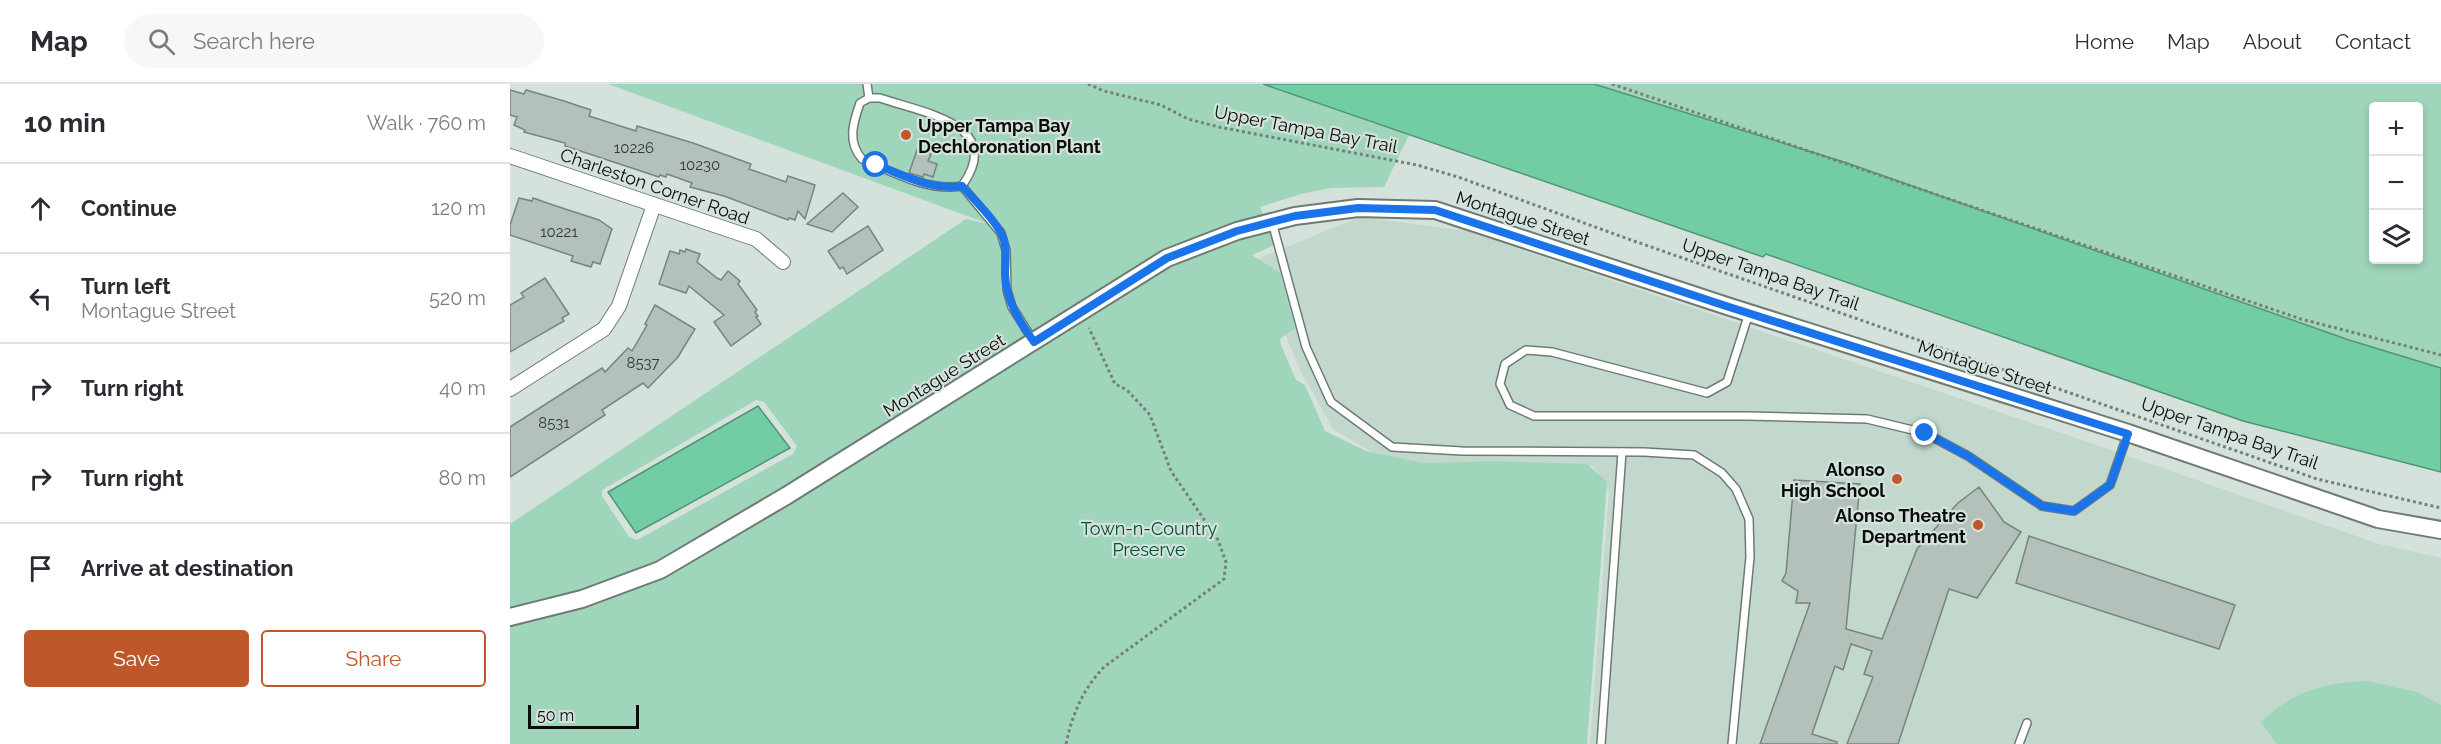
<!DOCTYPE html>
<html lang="en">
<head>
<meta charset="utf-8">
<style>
	:root { --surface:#fff; --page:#f7f7f7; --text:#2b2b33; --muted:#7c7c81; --line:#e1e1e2; --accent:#be582a }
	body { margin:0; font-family:Raleway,sans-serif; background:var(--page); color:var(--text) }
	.controls { position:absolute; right:18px; top:18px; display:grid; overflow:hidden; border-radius:6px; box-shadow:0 3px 9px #0003 }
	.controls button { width:54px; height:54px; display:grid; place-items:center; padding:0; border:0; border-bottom:2px solid var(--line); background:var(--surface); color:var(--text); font:30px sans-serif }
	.scale { position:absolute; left:18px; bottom:15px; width:111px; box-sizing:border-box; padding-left:6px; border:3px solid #080d0a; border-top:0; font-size:16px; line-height:21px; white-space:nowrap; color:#080d0a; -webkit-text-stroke:4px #d4e2db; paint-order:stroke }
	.stop { position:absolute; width:18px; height:18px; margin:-14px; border:4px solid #1a73e8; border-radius:50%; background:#fff }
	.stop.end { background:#1a73e8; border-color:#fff; box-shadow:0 2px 6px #0008 }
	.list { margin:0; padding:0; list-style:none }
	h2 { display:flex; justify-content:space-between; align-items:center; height:78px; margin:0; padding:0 24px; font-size:26px }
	h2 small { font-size:20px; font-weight:400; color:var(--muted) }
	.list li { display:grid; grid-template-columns:39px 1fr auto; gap:18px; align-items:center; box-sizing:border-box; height:90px; padding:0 24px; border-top:2px solid var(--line) }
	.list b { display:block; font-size:22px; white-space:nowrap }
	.list p { margin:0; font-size:20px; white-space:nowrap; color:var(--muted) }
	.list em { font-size:20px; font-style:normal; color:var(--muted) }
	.actions { display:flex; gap:12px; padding:18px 24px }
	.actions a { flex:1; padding:14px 0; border:2px solid var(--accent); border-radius:6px; text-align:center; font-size:21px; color:var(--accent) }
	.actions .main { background:var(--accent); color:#fff }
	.icon { flex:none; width:33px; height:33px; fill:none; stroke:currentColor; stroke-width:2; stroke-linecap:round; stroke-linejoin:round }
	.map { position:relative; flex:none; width:1931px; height:660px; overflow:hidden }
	header { display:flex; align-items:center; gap:36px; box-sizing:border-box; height:84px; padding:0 30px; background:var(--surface); border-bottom:2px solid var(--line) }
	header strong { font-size:28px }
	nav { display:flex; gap:33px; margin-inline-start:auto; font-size:21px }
	.search { width:420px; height:54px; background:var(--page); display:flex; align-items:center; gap:15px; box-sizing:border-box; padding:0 21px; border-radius:33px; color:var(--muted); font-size:22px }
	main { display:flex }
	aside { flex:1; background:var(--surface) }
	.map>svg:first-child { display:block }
</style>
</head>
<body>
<header>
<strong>Map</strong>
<div class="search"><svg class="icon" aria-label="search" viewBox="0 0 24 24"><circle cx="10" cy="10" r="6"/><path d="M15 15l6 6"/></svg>Search here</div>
<nav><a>Home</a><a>Map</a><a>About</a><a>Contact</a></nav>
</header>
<main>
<aside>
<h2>10 min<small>Walk · 760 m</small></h2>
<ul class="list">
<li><svg class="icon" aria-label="ahead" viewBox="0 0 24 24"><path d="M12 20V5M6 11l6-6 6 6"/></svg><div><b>Continue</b></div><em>120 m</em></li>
<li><svg class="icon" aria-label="left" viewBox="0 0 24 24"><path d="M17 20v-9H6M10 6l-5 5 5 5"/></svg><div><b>Turn left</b><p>Montague Street</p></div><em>520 m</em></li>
<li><svg class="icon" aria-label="right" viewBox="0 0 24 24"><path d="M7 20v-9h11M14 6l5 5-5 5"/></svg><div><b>Turn right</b></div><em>40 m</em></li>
<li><svg class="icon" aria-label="right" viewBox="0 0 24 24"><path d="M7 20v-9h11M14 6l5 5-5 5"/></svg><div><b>Turn right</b></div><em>80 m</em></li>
<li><svg class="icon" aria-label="arrive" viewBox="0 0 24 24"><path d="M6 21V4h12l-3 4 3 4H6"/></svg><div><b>Arrive at destination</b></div></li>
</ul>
<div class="actions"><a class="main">Save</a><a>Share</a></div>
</aside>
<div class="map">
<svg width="1931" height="660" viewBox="0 0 1931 660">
	<rect width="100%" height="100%" fill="#d4e2db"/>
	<!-- built -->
	<polygon fill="#c2d8cd" points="850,133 956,147 1581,359 1869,460 1931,474 1931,660 1080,660 1099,407 1083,382 908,379 862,368 823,345 790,286 745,176"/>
	<!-- green -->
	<g fill="#9fd5bb" fill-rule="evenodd">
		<path d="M98 0H753L899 51 874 103 821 104 791 110 750 123 754 132 724 140 147 479 71 508 0 525V440L456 135 479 140ZM246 316 254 318 287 362 283 370 127 456 119 453 92 412V406Z"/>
		<path d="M1084 0H1931V284L1839 256ZM1864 22H1908V176H1864Z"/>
		<polygon points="761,147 767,160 742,171 770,189 785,244 770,255 771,261 786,296 795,301 815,347 856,367 913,379 987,377 1077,380 1097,398 1077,660 0,660 0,542 74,523 153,493 660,181 729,155"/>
		<path d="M1857 597 1907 608 1931 621V660H1767L1751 638C1783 607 1814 599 1857 597Z"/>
	</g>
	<!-- water -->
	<g fill="#72cda5" stroke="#529376" stroke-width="1.5">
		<polygon points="753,0 1084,0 1337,79 1839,256 1931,284 1931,388 1733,337 1256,170 1253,173"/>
		<polygon points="248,322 280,364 126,449 98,408"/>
	</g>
	<!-- building -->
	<g fill="#b3c1ba" stroke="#77857e" stroke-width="1.5">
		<polygon points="0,6 14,10 16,6 54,17 81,26 79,32 126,47 127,42 183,59 241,80 239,85 276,98 278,92 305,101 295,135 288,127 285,136 279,134 278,136 214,112 180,103 182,99 157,90 156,93 150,91 149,93 55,62 55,59 14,48 15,46 4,41 7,33 0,31"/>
		<polygon points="407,66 421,70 418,77 427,80 423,93 414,90 413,93 399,89"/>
		<polygon points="333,109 348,123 322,148 297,140"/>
		<polygon points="9,114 22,117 23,114 43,121 89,136 102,145 90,180 83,178 81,183 61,177 63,172 0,151 0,141"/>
		<polygon points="358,142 373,166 337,190 333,183 330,185 318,167"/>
		<polygon points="176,165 190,170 187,178 207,194 211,196 218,187 230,197 228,200 247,226 245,228 248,232 246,233 251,240 221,262 204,238 214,231 179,202 176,209 149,200 160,167 169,170 170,166 175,168"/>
		<polygon points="35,194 59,230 52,234 54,237 0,268 0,221 14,213 11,209"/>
		<polygon points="145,221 185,245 168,273 138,304 133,299 92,326 95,331 0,393 0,343 92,284 95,288 118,264 122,267 137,241 135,240"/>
		<polygon points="1284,396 1350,400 1336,545 1372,555 1407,465 1448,419 1469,403 1494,438 1511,448 1467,514 1439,505 1388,660 1337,660 1363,593 1354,590 1362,567 1341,560 1333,586 1325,582 1302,650 1327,658 1327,660 1250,660 1300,519 1286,519 1288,507 1272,497 1276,489"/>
		<polygon points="1519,452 1725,521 1709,565 1506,499"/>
	</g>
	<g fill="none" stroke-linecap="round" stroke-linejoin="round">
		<defs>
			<g id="service">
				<polyline points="357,0 359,14"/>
				<path d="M359 14H370C413 29 496 40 452 102 418 108 383 88 352 75 337 58 343 39 350 19Z"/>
				<polyline points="452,102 491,149 496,166 497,206 502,223 524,258"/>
				<polyline points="762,138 796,263 821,318 882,363 952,367 1134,368 1184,371 1212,389 1226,405 1239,435 1240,473 1222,660"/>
				<polyline points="1239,229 1217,298 1197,309 1042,268 1016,266 995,280 990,300 1000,321 1024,332 1237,332 1357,335 1415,349 1458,372 1532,422 1564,427 1600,401 1618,349"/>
				<polyline points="1091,660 1112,368"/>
				<polyline points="1509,660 1517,639"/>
			</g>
			<g id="minor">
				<polyline points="0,72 246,155 273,178"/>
				<polyline points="0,305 94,245 109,222 144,121"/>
			</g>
			<polyline id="tertiary" points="0,533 72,515 150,486 276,412 657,174 727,147 785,132 848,124 925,126 1217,222 1618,349 1868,435 1931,446"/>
		</defs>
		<!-- service casing -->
		<use href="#service" stroke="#6d7b74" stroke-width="10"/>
		<!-- minor casing -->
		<use href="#minor" stroke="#6d7b74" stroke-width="16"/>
		<!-- tertiary casing -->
		<use href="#tertiary" stroke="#6d7b74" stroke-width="20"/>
		<!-- path -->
		<g stroke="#76807a" stroke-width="3" stroke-dasharray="3 3" stroke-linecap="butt">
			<polyline points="578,0 594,7 651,21 678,35 709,43 907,81 948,93 1121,156 1807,395 1931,424"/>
			<polyline points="1102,0 1791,235 1931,271"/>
			<path d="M556 660C562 631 573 605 594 583L714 495 716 478 708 456 661 387 640 331 617 306 605 300 579 244"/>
		</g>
		<!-- service -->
		<use href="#service" stroke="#fff" stroke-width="7"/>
		<!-- minor -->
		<use href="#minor" stroke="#fff" stroke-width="14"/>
		<!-- tertiary -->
		<use href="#tertiary" stroke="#fff" stroke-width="16"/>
	</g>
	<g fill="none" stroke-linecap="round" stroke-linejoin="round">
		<!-- route -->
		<path stroke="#1a73e8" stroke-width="8" d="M366 81C394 91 421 107 452 102 465 117 482 132 491 149 498 162 495 176 495 190 496 216 509 237 524 258L657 174 727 147 785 132 848 124 925 126 1216 222 1618 350 1600 401 1564 427 1532 422 1458 372 1415 349"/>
	</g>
	<!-- markers -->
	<g fill="#be582a" stroke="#d4e2db" stroke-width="2">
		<circle cx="396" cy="51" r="6"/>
		<circle cx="1387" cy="395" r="6"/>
		<circle cx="1468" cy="441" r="6"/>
	</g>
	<g text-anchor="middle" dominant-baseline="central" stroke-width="4.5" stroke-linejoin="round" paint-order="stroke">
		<!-- number labels -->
		<g font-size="15" fill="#333a36">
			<text x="124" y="64">10226</text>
			<text x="190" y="81">10230</text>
			<text x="49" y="148">10221</text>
			<text x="133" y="279">8537</text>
			<text x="44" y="339">8531</text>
		</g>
		<!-- poi labels -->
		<g font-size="18" font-weight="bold" fill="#080d0a" stroke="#d4e2db" text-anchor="end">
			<text x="408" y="41" text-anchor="start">Upper Tampa Bay<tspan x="408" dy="21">Dechloronation Plant</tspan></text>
			<text x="1375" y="385">Alonso<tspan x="1375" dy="21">High School</tspan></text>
			<text x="1456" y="431">Alonso Theatre<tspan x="1456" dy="21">Department</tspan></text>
		</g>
		<!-- street labels -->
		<g font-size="18" fill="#080d0a" stroke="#d4e2db">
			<text transform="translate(796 45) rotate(11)">Upper Tampa Bay Trail</text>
			<text transform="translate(145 102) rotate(19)">Charleston Corner Road</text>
			<text transform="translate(1013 134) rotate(18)">Montague Street</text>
			<text transform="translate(1261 190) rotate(19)">Upper Tampa Bay Trail</text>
			<text transform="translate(1475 283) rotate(18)">Montague Street</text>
			<text transform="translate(434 291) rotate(-32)">Montague Street</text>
			<text transform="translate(1720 349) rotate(19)">Upper Tampa Bay Trail</text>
		</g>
		<!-- park labels -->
		<g font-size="18" fill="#004f36" stroke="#d4e2db">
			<text x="639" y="444">Town-n-Country<tspan x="639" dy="21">Preserve</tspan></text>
		</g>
	</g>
</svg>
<div class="controls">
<button>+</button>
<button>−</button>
<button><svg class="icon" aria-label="layers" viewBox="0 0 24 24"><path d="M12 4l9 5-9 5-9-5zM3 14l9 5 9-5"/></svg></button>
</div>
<div class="scale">50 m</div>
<div class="stop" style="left:366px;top:81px"></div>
<div class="stop end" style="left:1415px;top:349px"></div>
</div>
</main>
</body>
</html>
